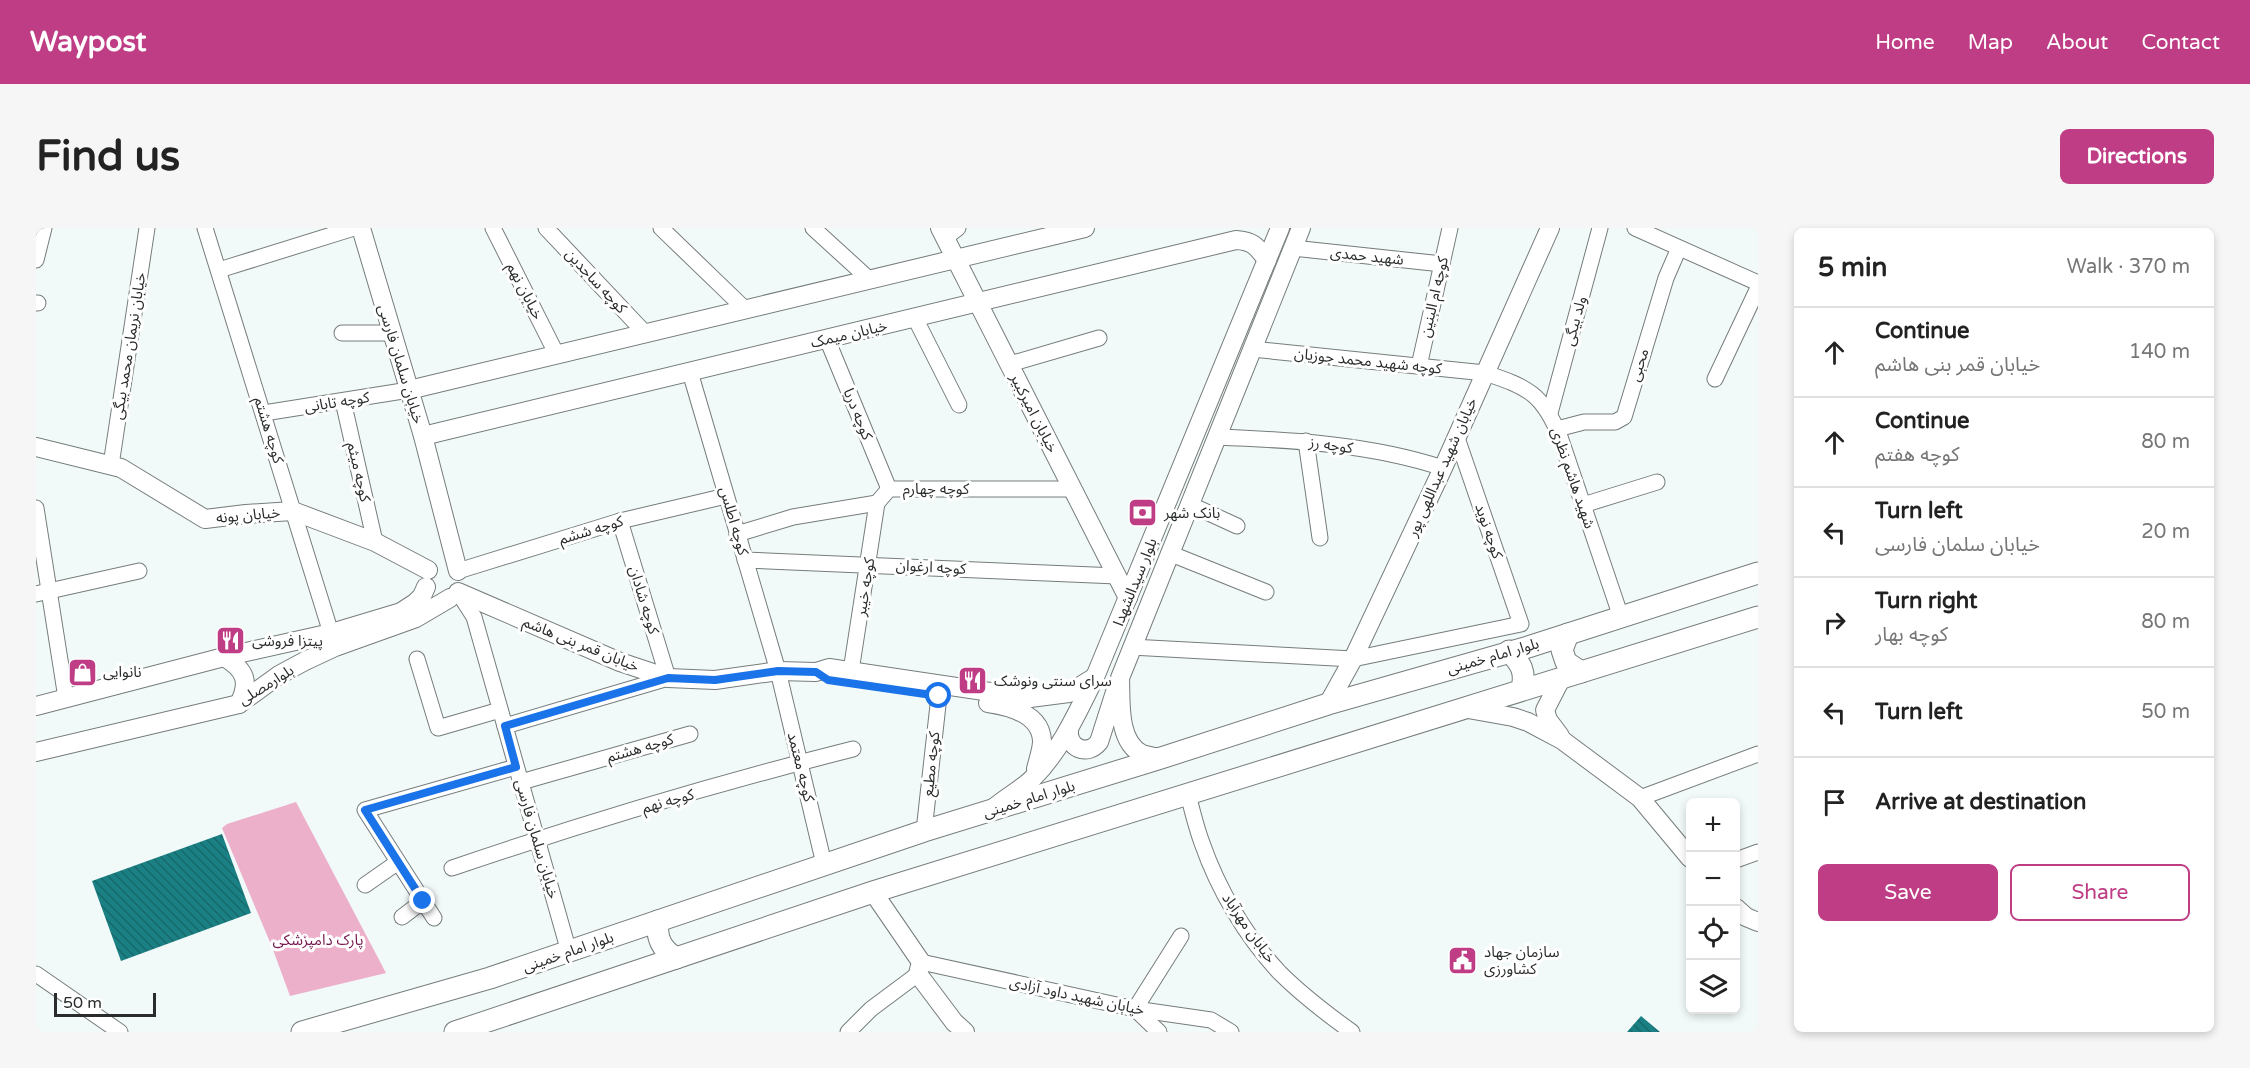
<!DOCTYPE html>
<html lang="en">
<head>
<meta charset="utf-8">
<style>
	:root { --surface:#fff; --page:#f6f6f6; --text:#222; --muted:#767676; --line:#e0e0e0; --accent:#bf3d85 }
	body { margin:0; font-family:"Varela Round","Noto Sans Arabic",sans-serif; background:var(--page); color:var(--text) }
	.controls { position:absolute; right:18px; bottom:18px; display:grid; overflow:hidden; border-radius:9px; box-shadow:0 3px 9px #0003 }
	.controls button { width:54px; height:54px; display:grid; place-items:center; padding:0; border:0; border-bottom:2px solid var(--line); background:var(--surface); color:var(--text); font:30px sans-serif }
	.scale { position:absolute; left:18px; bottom:15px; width:102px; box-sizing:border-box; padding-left:6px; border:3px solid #2a2c2c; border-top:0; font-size:16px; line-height:21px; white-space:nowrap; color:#2a2c2c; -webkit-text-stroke:4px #fff; paint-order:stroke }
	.stop { position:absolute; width:18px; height:18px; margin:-14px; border:4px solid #1a73e8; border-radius:50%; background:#fff }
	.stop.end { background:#1a73e8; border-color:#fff; box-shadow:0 2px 6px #0008 }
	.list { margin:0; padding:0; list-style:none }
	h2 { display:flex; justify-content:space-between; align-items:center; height:78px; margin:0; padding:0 24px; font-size:26px }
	h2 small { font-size:20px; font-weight:400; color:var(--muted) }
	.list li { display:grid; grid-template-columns:39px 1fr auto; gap:18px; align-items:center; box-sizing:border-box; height:90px; padding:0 24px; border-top:2px solid var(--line) }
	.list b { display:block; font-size:22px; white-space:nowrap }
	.list p { margin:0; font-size:20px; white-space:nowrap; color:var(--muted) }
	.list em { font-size:20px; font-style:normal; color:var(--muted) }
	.actions { display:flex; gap:12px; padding:18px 24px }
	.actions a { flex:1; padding:14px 0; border:2px solid var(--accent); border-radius:9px; text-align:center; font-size:21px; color:var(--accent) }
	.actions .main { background:var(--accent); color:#fff }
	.icon { flex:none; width:33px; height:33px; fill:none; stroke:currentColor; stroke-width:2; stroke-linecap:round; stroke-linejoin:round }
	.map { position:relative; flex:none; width:1722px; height:804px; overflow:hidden; border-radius:9px }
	header { display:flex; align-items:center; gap:36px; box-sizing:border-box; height:84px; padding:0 30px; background:var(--accent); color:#fff }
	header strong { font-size:28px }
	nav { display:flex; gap:33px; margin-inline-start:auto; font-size:21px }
	.intro { display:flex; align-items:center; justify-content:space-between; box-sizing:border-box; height:144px; padding:0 36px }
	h1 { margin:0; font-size:42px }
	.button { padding:15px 27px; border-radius:9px; background:var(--accent); color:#fff; font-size:21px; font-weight:700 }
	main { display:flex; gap:36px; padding:0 36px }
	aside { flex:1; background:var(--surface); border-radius:9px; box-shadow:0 3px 9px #0003 }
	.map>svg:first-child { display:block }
</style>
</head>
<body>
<header>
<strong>Waypost</strong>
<nav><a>Home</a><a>Map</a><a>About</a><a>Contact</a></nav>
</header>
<div class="intro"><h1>Find us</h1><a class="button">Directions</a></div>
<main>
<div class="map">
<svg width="1722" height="804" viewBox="0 0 1722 804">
	<defs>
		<pattern id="building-back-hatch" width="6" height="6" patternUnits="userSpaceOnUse" patternTransform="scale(1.5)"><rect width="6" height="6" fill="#1a8083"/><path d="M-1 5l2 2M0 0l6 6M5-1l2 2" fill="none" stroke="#17696b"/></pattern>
	</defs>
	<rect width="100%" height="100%" fill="#f2f9f9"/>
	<!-- green -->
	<polygon fill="#ecb0cb" points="260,574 350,745 254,768 236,719 186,600 191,596"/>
	<!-- building -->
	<g fill="url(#building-back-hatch)">
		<polygon points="186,606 215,685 85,733 56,653"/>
		<polygon points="1605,788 1624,804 1591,804"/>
	</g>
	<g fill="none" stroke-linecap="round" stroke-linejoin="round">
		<defs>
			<g id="minor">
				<polyline points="169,0 295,405"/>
				<polyline points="457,0 521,127"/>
				<polyline points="510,0 610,106"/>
				<polyline points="625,0 710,82"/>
				<polyline points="777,0 834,52"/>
				<polyline points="1599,0 1722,55"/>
				<polyline points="909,10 922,0"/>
				<polyline points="1257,20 1406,36"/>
				<polyline points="0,32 8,0"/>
				<polyline points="183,42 318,0"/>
				<polyline points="0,75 2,75"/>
				<polyline points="879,90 923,177"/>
				<polyline points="306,105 356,105"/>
				<polyline points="791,111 853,261"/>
				<path d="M1216 121 1449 145C1492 159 1507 166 1524 209L1585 389"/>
				<polyline points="974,136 1063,110"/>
				<polyline points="1383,138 1414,0"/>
				<polyline points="654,144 742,443 788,636"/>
				<polyline points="1679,151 1722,60"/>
				<polyline points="307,173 339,314"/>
				<polyline points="228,185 373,162"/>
				<polyline points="1514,185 1564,0"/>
				<polyline points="1521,201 1548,194 1579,194 1588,189 1630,50 1643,20"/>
				<path d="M1180 209C1257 212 1334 216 1407 240"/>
				<polyline points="1270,213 1284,310"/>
				<polyline points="75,237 111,0"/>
				<polyline points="1153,276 1201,298"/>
				<polyline points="1547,277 1621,254"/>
				<polyline points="0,280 30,470"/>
				<polyline points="701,306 757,289 841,275 853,261 1037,261"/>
				<polyline points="1133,325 1230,364"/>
				<polyline points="709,332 1081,348"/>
				<polyline points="422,343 584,293 690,268"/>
				<polyline points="422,364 438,389 533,724"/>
				<polyline points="0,366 103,343"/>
				<polyline points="1095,419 1317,431 1485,396 1421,210"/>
				<polyline points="381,431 402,500 464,482"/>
				<polyline points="815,443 841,275"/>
				<polyline points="469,498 632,450 584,293"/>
				<polyline points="485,554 654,506"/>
				<path d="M1152 566C1156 582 1160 599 1166 615 1182 661 1210 709 1244 745 1266 767 1291 786 1316 804"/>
				<polyline points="1604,570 1722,526"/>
				<polyline points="888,603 903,468"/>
				<polyline points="1700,632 1722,624"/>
				<path d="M416 640C548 595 682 555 817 521"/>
				<polyline points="329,657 362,634"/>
				<polyline points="366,689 387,673"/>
				<polyline points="398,690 329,582 480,539"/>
				<polyline points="885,734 1099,781 1175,792 1195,804"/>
				<polyline points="0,746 84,804"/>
				<polyline points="812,804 835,781 882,746"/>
				<polyline points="1123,804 1099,781 1145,708"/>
			</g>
			<g id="tertiary">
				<polyline points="325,0 387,208 422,343"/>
				<polyline points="904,0 1092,370"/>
				<polyline points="373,162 1049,0"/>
				<path d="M387 208 1200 12C1218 13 1221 19 1231 32"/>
				<polyline points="0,219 85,240 169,291 210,286 257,283 339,314 392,342"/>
				<polyline points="422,364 584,434 632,450 679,452 742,443 780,444 793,440 994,470 1033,465 1059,449"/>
				<path d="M188 429C210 442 214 454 203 476"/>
				<path d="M952 475C973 478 1005 486 1006 513 1006 522 1002 532 1000 541"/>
				<polyline points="1292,476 1317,431 1407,240 1514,0"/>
				<polyline points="0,478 188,429 295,405 365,384 379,375 386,368 390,359"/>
				<polyline points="1432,481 1477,489 1492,494 1526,512 1604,570 1654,630"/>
				<path d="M1033 501C1031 520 1051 529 1063 514L1080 461"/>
				<polyline points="1524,508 1512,492 1509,482 1526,449"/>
				<polyline points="0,524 203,476 243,447 269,433 299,419 380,390 414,370"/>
				<path d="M1125 530C1119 529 1112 528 1106 526 1081 513 1085 473 1084 450L1265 0"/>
				<path d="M959 579C971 569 986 561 997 550 1025 522 1042 483 1059 449L1244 0"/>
				<polyline points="837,664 885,734 882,746 918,794 929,804"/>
				<polyline points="1700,680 1710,689 1722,694"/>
			</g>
			<g id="secondary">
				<polyline points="1532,406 1526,422 1530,434 1545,444"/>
				<path d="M1473 423C1485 436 1490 443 1486 461"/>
				<path d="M622 693C620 710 625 721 640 730"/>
				<polyline points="266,804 454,750 888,603 1125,530 1292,476 1492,419 1722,345"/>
				<polyline points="419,804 837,664 1722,389"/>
			</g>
		</defs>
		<!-- minor casing -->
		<use href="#minor" stroke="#767c7c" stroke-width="17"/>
		<!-- tertiary casing -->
		<use href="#tertiary" stroke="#767c7c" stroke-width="20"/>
		<!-- secondary casing -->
		<use href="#secondary" stroke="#767c7c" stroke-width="23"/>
		<!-- minor -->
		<use href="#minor" stroke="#fff" stroke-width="15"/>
		<!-- tertiary -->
		<use href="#tertiary" stroke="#fff" stroke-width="18"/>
		<!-- secondary -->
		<use href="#secondary" stroke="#fff" stroke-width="21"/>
	</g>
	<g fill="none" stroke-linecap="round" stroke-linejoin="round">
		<!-- route -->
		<polyline stroke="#1a73e8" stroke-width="8" points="387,673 329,582 480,539 469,498 632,450 679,452 742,443 780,444 792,452 903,468"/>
	</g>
	<!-- icons -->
	<defs>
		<symbol id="bank-square" viewBox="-11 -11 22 22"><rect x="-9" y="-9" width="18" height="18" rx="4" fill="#bf3d85" stroke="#fff"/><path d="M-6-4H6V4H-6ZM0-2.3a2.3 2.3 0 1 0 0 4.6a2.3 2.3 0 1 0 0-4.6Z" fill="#fff"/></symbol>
		<symbol id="restaurant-square" viewBox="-11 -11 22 22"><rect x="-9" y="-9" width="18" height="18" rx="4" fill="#bf3d85" stroke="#fff"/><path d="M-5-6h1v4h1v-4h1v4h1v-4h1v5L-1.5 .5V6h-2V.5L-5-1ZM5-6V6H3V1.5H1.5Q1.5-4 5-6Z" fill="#fff"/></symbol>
		<symbol id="shop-square" viewBox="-11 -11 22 22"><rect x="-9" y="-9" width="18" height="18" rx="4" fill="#bf3d85" stroke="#fff"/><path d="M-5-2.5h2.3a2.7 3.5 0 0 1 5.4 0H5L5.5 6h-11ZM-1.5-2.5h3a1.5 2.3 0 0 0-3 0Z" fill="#fff"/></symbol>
		<symbol id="civic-square" viewBox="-11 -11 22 22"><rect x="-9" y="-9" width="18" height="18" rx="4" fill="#bf3d85" stroke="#fff"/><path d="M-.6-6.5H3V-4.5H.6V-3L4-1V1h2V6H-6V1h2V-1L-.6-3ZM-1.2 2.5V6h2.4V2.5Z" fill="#fff"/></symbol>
	</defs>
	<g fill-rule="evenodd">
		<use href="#bank-square" x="1090" y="268" width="33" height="33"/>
		<use href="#restaurant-square" x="178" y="396" width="33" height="33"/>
		<use href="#shop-square" x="30" y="428" width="33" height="33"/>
		<use href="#restaurant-square" x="920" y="436" width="33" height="33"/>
		<use href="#civic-square" x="1410" y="716" width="33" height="33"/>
	</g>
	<g text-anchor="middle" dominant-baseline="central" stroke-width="6" stroke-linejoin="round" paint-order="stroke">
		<!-- street labels -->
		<g font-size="15" fill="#2a2c2c" stroke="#fff">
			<text transform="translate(1331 28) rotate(6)">شهید حمدی</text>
			<text transform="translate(560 53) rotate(47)">کوچه ساجدین</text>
			<text transform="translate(489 63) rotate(63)">خیابان نهم</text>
			<text transform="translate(1398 69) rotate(-77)">کوچه ام البنین</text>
			<text transform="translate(1539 93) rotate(-75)">ولد بیگی</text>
			<text transform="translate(813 106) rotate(-13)">خیابان میمک</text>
			<text transform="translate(93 118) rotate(-81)">خیابان نریمان محمد بیگی</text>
			<text transform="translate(1332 133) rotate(6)">کوچه شهید محمد جوزیان</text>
			<text transform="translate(365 136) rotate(73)">خیابان سلمان فارسی</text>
			<text transform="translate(1603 137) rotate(-73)">محبی</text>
			<text transform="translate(301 174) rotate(-9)">کوچه تابانی</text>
			<text transform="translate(998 185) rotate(63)">خیابان امیرکبیر</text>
			<text transform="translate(822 186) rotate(68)">کوچه دریا</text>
			<text transform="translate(233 202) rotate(73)">کوچه هشتم</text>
			<text transform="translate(1295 217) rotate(8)">کوچه رز</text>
			<text transform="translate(1406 239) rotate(-66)">خیابان شهید عبداللهی پور</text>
			<text transform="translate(323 244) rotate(77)">کوچه میثم</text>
			<text transform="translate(1537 250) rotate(71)">شهید هاشم نظری</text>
			<text x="900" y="261">کوچه چهارم</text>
			<text transform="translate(212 287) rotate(-5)">خیابان پونه</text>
			<text transform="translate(698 293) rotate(74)">کوچه اطلس</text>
			<text transform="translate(555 302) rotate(-17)">کوچه ششم</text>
			<text transform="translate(1453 303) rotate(71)">کوچه نوید</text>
			<text transform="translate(895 339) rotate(3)">کوچه ارغوان</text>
			<text transform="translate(1099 354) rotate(-68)">بلوار سیدالشهدا</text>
			<text transform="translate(829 359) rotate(-81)">کوچه خیبر</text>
			<text transform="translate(608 372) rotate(73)">کوچه شادان</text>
			<text transform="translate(545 416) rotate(22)">خیابان قمر بنی هاشم</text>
			<text transform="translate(1457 428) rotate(-16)">بلوار امام خمینی</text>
			<text transform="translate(230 457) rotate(-32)">بلوارمصلی</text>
			<text transform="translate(604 520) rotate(-16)">کوچه هشتم</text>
			<text transform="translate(895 536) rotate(-84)">کوچه مطیع</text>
			<text transform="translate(765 539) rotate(76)">کوچه معتمد</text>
			<text transform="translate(993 571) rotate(-17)">بلوار امام خمینی</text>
			<text transform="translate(632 573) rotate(-16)">کوچه نهم</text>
			<text transform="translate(501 611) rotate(74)">خیابان سلمان فارسی</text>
			<text transform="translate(1213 700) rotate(55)">خیابان مهرآباد</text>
			<text transform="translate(532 724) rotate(-19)">بلوار امام خمینی</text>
			<text transform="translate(1041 768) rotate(12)">خیابان شهید داود آزادی</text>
		</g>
		<!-- poi labels -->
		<g font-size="15" fill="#2a2c2c" stroke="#fff" text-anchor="start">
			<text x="1128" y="285">بانک شهر</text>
			<text x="216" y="413">پیتزا فروشی</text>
			<text x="67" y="444">نانوایی</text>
			<text x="958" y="453">سرای سنتی ونوشک</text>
			<text x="1448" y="724">سازمان جهاد<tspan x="1448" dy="17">کشاورزی</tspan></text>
		</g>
		<!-- park labels -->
		<g font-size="15" fill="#76174e" stroke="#fff">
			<text x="282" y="712">پارک دامپزشکی</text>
		</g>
	</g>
</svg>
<div class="controls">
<button>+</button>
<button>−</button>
<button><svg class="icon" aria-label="locate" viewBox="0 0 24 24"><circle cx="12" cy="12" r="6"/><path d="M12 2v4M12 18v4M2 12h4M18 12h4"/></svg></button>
<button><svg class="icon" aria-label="layers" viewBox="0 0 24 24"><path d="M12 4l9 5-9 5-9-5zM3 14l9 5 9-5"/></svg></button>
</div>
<div class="scale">50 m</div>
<div class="stop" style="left:903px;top:468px"></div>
<div class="stop end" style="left:387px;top:673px"></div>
</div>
<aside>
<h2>5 min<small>Walk · 370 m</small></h2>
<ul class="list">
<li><svg class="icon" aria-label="ahead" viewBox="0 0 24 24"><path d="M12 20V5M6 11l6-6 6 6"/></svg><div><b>Continue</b><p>خیابان قمر بنی هاشم</p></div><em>140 m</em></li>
<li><svg class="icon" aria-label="ahead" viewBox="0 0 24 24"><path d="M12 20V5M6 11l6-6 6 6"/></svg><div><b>Continue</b><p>کوچه هفتم</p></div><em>80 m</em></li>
<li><svg class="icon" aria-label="left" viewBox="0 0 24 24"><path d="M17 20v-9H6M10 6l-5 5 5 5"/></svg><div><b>Turn left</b><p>خیابان سلمان فارسی</p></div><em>20 m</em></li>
<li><svg class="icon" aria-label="right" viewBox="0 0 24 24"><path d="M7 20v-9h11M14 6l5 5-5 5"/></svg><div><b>Turn right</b><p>کوچه بهار</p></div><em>80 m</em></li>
<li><svg class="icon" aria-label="left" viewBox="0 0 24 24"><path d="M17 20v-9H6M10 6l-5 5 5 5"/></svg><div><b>Turn left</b></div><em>50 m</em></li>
<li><svg class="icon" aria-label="arrive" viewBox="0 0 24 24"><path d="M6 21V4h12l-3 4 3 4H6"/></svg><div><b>Arrive at destination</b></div></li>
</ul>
<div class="actions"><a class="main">Save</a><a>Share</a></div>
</aside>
</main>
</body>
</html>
